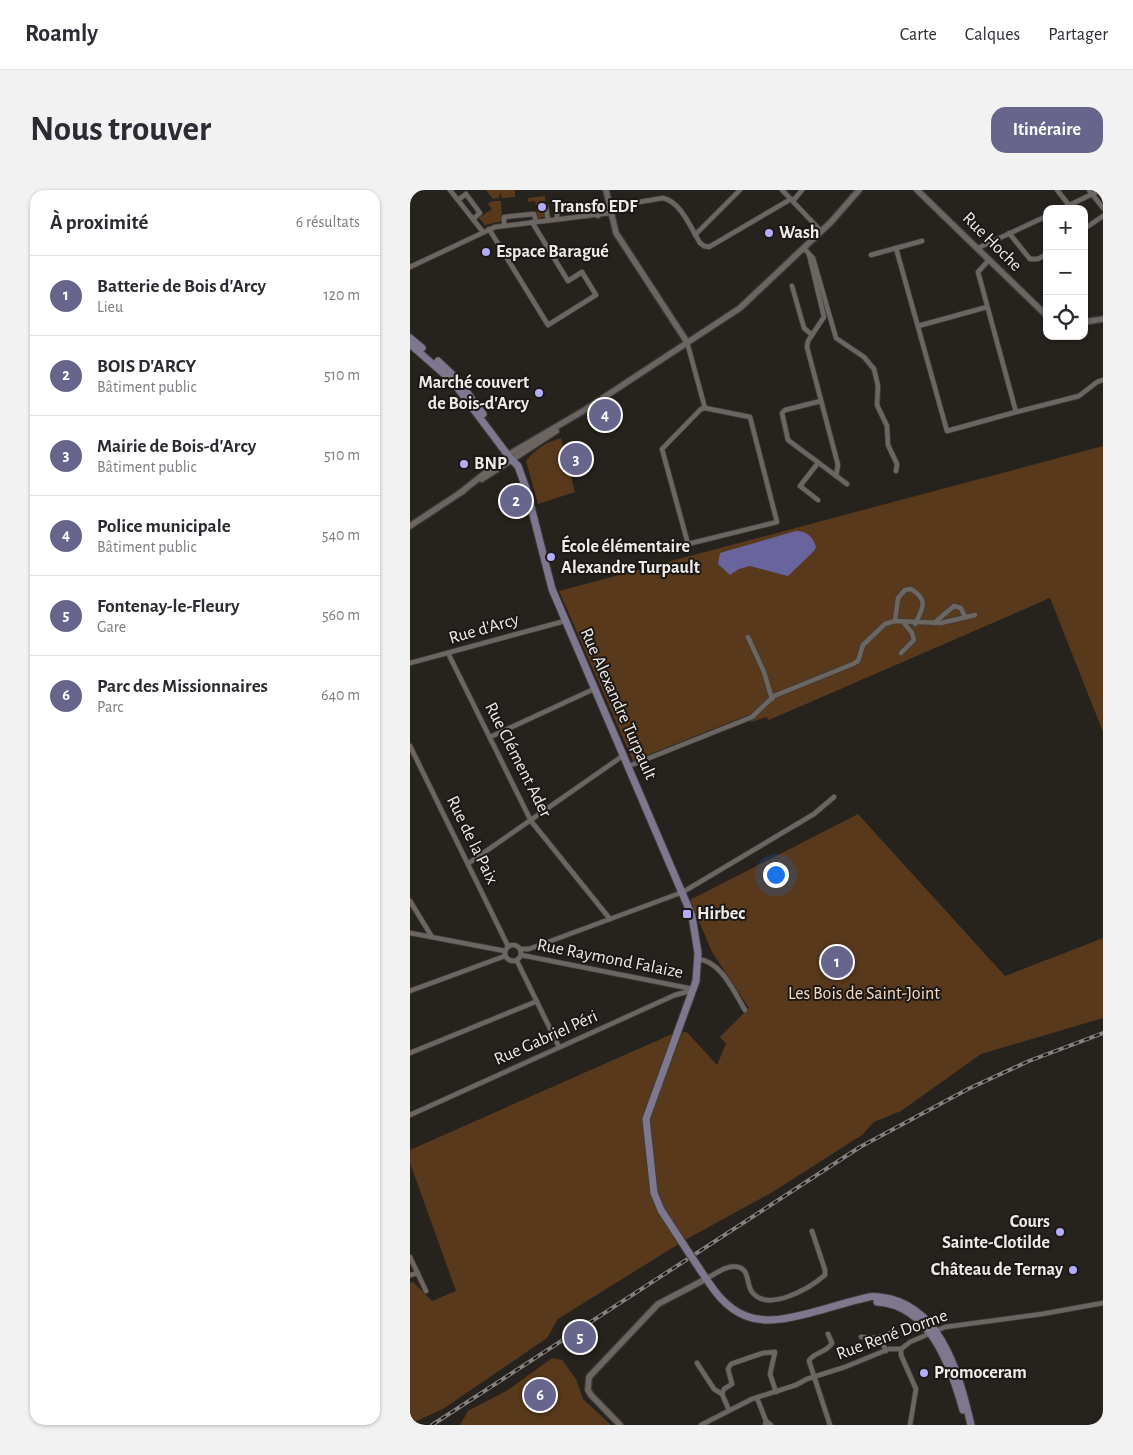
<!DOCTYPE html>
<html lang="fr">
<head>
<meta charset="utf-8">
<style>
	:root { --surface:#fff; --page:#f2f2f3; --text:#2b2b33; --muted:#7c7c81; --line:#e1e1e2; --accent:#68658c }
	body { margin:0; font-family:"Alegreya Sans",sans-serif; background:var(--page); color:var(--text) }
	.controls { position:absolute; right:15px; top:15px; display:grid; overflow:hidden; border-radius:10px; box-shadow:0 1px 4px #0004 }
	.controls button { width:45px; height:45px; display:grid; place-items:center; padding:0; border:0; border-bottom:1px solid var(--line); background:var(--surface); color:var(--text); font:25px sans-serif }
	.you { position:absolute; left:365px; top:684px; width:18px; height:18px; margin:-12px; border:4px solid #fff; border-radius:50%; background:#1a73e8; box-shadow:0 0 0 8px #1a73e833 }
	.badge { display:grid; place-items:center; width:32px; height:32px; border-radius:50%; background:var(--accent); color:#fff; font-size:16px; font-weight:700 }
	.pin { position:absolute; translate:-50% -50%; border:2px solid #fff; box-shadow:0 1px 5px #0006 }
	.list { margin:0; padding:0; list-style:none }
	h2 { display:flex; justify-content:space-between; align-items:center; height:65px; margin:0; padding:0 20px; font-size:21px }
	h2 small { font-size:16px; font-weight:400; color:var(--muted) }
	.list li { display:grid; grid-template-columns:32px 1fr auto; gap:15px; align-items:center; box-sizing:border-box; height:80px; padding:0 20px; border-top:1px solid var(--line) }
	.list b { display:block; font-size:19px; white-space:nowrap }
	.list p { margin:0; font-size:16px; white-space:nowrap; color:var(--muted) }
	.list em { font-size:16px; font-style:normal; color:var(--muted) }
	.icon { flex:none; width:28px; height:28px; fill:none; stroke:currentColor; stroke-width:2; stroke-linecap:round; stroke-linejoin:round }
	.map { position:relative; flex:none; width:693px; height:1235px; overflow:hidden; border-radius:15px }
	header { display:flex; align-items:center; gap:30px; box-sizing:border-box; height:70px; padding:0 25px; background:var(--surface); border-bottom:1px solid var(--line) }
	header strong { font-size:24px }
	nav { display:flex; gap:28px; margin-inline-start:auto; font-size:18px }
	.intro { display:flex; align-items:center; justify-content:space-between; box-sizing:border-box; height:120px; padding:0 30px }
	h1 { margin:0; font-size:35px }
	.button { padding:12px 22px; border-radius:15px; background:var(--accent); color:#fff; font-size:18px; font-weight:700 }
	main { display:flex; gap:30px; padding:0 30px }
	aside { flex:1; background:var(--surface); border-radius:15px; box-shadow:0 1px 4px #0004 }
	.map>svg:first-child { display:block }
</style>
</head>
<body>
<header>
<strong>Roamly</strong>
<nav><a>Carte</a><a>Calques</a><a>Partager</a></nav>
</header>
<div class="intro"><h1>Nous trouver</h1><a class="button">Itinéraire</a></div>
<main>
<aside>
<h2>À proximité<small>6 résultats</small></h2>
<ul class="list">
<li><span class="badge">1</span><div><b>Batterie de Bois d'Arcy</b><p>Lieu</p></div><em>120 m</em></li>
<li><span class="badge">2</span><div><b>BOIS D'ARCY</b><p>Bâtiment public</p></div><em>510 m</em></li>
<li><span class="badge">3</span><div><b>Mairie de Bois-d'Arcy</b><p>Bâtiment public</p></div><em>510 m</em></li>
<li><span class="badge">4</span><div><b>Police municipale</b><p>Bâtiment public</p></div><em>540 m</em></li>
<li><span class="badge">5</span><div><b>Fontenay-le-Fleury</b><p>Gare</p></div><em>560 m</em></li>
<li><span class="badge">6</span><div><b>Parc des Missionnaires</b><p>Parc</p></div><em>640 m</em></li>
</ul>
</aside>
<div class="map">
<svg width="693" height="1235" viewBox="0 0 693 1235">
	<rect width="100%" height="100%" fill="#26221e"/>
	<!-- green -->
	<g fill="#58391c">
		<polygon points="76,0 105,0 105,7 92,8 90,2 89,8 83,9"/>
		<polygon points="135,6 136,27 128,28 125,11 118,12 118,8"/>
		<polygon points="82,11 91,11 92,31 75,35 69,28 82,19 78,14"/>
		<path d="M151 248 165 302 128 314 116 271C125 259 137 252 151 248Z"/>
		<polygon points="693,256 693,542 640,408 359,530 356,527 341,532 338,525 223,571 149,401"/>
		<polygon points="448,624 595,786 693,748 693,828 571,864 491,921 464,932 452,945 361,1003 275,1050 148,1129 137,1148 33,1219 0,1234 0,1093 3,1092 22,1111 46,1101 0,973 0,960 262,844 277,842 307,875 316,854 310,847 339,818 302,762 280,710"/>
		<polygon points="142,1168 152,1170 166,1189 173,1209 201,1235 50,1235 58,1221 98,1200"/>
	</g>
	<!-- water -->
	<path fill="#6a649e" d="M386 341C397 341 403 347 406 357L404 361 378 386 340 376 329 379 320 385 308 374 310 363Z"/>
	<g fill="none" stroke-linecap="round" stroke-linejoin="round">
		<defs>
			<g id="minor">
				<polyline points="40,0 73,42"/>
				<polyline points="372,0 411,41"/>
				<polyline points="647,0 659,15"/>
				<polyline points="679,0 693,18"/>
				<polyline points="48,10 56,4 70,23 63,29"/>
				<polyline points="383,11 392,0"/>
				<polyline points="136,17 138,30"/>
				<path d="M199 17 253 8C271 12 281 38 290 53L294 56 299 57 381 9"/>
				<polyline points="651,19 691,0"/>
				<polyline points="147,29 147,21 186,17 188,26"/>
				<polyline points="94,35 94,27 124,24 126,31"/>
				<polyline points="79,39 138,135 186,105 172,82 158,91 122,32"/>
				<polyline points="674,39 693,26"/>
				<polyline points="599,43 620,69 628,69 637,64"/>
				<polyline points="285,45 330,0"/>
				<polyline points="394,58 399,64 414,127 398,151 397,157 428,275 426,286"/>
				<polyline points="486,58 537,241 606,222 568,82 579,70"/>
				<polyline points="568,58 637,26"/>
				<polyline points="399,64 403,68 426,148 454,167 464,179 468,196 467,215 477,236 478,255 487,274 486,281"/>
				<polyline points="461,65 512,51"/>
				<polyline points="0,77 85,37 200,23"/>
				<polyline points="382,96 394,138 402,145"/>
				<polyline points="508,136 577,117"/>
				<polyline points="277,152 295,218"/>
				<polyline points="411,211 375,220 372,223 378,250 437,294"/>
				<polygon points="295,218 340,227 367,332 278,354 252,259 291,219"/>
				<polyline points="606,222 669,206 687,192 693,190"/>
				<polyline points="408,273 390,296 408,310"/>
				<path d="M485 431 488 408 495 400 501 399C519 410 513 418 505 434"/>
				<polyline points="524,433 544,416 551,418 555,427"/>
				<polyline points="338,447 354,482 362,509"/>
				<polyline points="38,463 121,631 200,729"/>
				<polyline points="491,463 504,450 502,443 494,433"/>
				<polyline points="0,473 155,431"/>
				<polyline points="80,547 184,499"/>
				<polyline points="0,556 98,756"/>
				<polyline points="219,576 342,527 364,506 443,474 448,471 453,455 475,434 485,431 531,433 565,425"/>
				<polyline points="59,673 214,565"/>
				<polyline points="0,711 22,747"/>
				<polyline points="0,743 95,761"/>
				<circle cx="103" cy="763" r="8"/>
				<polyline points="110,759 119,759 273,702 404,624 424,607"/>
				<polyline points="111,765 283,799"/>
				<path d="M288 769C311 771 324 802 335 820"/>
				<polyline points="107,771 149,857"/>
				<polyline points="0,801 95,766"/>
				<polyline points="0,863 125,812"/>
				<polyline points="0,925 265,805 284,800"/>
				<polyline points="0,1067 16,1101"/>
				<polyline points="0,1085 8,1083"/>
				<path d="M296 1089C305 1084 318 1074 328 1077 340 1080 336 1094 342 1102 358 1123 400 1098 415 1085V1080L402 1041"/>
				<path d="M418 1144 422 1153C417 1163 403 1162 399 1171L420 1235"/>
				<polyline points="451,1147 467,1148 480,1143"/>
				<polyline points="470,1147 476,1161"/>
				<polyline points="491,1159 491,1165 506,1199 500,1235"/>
				<polyline points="287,1173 304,1199 312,1204"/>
				<polyline points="347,1208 356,1231"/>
				<polyline points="319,1220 312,1204 314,1199 322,1194 318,1179 321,1174 353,1163 365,1162 360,1184 366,1202"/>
				<polyline points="291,1235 342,1209 386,1195 397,1189 435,1177 479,1159 491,1159 500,1152 535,1137 632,1124 693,1113"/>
				<polyline points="355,1235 356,1231 361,1235"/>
			</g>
			<g id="tertiary">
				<polyline points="196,0 206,43 277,152"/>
				<polyline points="507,0 637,126"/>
				<polyline points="674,132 693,129"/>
				<polyline points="72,289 146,241"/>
				<polyline points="50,303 98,265 173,221 330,118 421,32 449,0"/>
				<polyline points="0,336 53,301"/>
				<polyline points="210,1235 181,1205 178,1200 179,1187 248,1114 296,1089"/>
			</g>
			<g id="secondary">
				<polyline points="0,148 12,158"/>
				<polyline points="0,154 43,192 100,268 108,276 117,301 142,399 282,726 288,763 286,791 236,929 244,1003 251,1020 279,1063"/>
				<polyline points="28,171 47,189 73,224"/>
				<path d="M285 1072C300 1094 311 1116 336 1126 356 1134 380 1128 400 1123 420 1118 440 1111 459 1107 465 1105 475 1108 481 1109 534 1123 550 1189 561 1235"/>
				<path d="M467 1112C520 1115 541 1177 553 1220"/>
			</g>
		</defs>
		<!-- minor casing -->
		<use href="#minor" stroke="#403c3a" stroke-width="6"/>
		<!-- tertiary casing -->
		<use href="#tertiary" stroke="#403c3a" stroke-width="8"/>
		<!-- secondary casing -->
		<use href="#secondary" stroke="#403c3a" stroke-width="9"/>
		<!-- minor -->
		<use href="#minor" stroke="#6b6662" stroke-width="4.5"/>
		<!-- tertiary -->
		<use href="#tertiary" stroke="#6b6662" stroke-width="5.5"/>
		<!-- secondary -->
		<use href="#secondary" stroke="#7e788f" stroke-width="7"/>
		<defs>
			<polyline id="rail" points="22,1235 450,957 558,899 619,871 693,843"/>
		</defs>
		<!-- rail casing -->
		<use href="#rail" stroke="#85817e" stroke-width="4"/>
		<!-- rail -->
		<use href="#rail" stroke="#1c1815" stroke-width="2" stroke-dasharray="5.5" stroke-linecap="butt"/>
		<defs>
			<polyline id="secondary-bridge" points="279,1063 285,1072"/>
		</defs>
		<!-- secondary-bridge casing -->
		<use href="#secondary-bridge" stroke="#403c3a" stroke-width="9" stroke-linecap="butt"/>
		<!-- secondary-bridge -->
		<use href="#secondary-bridge" stroke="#7e788f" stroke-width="7"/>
	</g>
	<!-- markers -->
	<g fill="#b3acf9" stroke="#1c1815" stroke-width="2">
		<circle cx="132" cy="17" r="5"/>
		<circle cx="359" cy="43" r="5"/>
		<circle cx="76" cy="62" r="5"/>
		<circle cx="129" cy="203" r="5"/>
		<circle cx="54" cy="274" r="5"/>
		<circle cx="141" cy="367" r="5"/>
		<rect x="272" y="719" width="10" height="10" rx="2.5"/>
		<circle cx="650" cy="1042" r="5"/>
		<circle cx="663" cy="1080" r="5"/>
		<circle cx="514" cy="1183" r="5"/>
	</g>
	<g text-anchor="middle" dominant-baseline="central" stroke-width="4" stroke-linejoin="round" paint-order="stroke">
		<!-- poi labels -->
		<g font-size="18" font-weight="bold" fill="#eeebe9" stroke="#1c1815" text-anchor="start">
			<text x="142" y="17">Transfo EDF</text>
			<text x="369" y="43">Wash</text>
			<text x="86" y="62">Espace Baragué</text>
			<text x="119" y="193" text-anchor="end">Marché couvert<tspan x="119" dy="21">de Bois-d'Arcy</tspan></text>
			<text x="64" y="274">BNP</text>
			<text x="151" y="357">École élémentaire<tspan x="151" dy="21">Alexandre Turpault</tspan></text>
			<text x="287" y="724">Hirbec</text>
			<text x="640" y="1032" text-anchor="end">Cours<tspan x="640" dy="21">Sainte-Clotilde</tspan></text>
			<text x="653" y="1080" text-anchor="end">Château de Ternay</text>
			<text x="524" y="1183">Promoceram</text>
		</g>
		<!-- street labels -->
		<g font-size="18" fill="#eeebe9" stroke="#1c1815">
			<text transform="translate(582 52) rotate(45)">Rue Hoche</text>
			<text transform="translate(74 439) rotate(-16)">Rue d'Arcy</text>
			<text transform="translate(208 514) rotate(66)">Rue Alexandre Turpault</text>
			<text transform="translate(108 570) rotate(63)">Rue Clément Ader</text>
			<text transform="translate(62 650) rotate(64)">Rue de la Paix</text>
			<text transform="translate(200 769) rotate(11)">Rue Raymond Falaize</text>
			<text transform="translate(136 848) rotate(-24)">Rue Gabriel Péri</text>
			<text transform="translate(482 1145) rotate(-20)">Rue René Dorme</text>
		</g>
		<!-- park labels -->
		<g font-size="18" fill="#f8dac0" stroke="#1c1815">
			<text x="454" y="804">Les Bois de Saint-Joint</text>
		</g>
	</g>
</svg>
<div class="controls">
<button>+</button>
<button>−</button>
<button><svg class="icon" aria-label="locate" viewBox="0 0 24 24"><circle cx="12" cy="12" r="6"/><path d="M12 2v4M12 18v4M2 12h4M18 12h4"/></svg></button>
</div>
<div class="you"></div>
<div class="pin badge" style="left:427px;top:772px">1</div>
<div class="pin badge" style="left:106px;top:311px">2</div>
<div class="pin badge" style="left:166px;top:269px">3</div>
<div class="pin badge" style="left:195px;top:225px">4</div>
<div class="pin badge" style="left:170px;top:1147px">5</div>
<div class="pin badge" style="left:130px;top:1205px">6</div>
</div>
</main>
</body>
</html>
